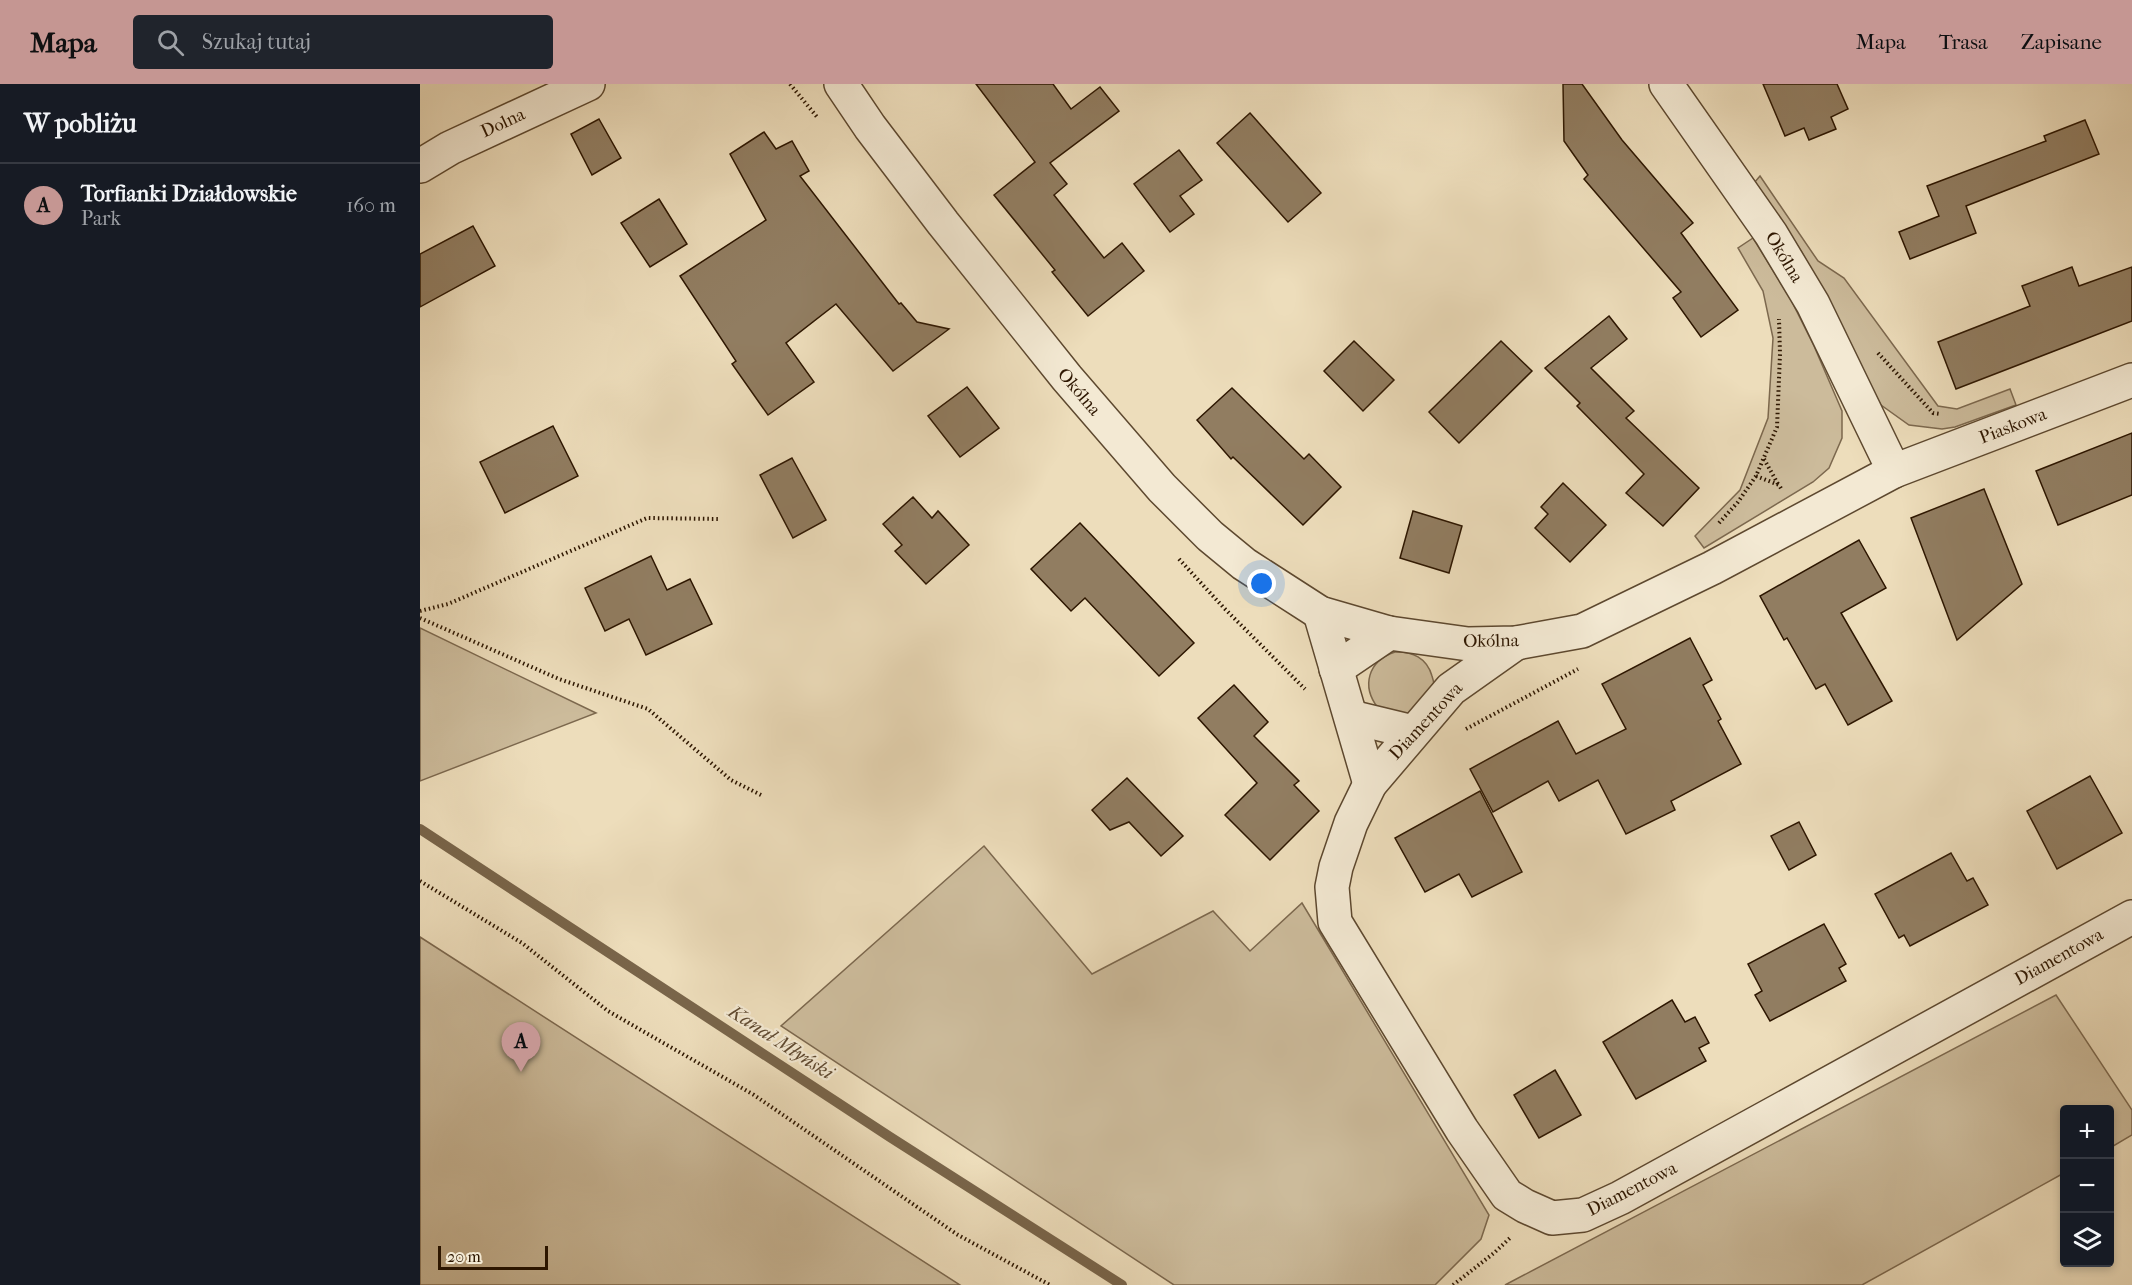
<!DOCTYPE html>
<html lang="pl">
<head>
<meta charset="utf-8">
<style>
	:root { --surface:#171b24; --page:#20242c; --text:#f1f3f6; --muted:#9ea1a6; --line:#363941; --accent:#c59692 }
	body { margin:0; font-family:"IM FELL French Canon",serif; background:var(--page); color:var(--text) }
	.controls { position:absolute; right:18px; bottom:18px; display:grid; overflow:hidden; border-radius:6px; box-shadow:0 3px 9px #0003 }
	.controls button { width:54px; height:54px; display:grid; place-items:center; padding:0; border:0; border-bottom:2px solid var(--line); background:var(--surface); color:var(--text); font:30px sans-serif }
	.scale { position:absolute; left:18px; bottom:15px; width:110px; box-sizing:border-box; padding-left:6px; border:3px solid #2d1600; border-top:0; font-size:16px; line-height:21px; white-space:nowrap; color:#2d1600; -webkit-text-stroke:4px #f3e9d3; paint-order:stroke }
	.you { position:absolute; left:842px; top:500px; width:21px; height:21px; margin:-15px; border:4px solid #fff; border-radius:50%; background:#1a73e8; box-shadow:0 0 0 9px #1a73e833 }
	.badge { display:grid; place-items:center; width:39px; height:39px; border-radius:50%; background:var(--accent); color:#111; font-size:20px; font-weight:700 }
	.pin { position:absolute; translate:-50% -50px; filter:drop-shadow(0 2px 3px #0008) }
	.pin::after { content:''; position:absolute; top:32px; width:21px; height:18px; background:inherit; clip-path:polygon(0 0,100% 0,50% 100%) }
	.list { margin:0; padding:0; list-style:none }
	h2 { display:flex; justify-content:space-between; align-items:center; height:78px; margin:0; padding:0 24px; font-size:26px }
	h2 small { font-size:20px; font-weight:400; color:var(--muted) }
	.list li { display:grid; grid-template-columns:39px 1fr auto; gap:18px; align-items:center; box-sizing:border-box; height:84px; padding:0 24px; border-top:2px solid var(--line) }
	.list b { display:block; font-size:22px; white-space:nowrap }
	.list p { margin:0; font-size:20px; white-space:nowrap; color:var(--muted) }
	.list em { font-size:20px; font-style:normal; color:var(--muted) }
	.icon { flex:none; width:33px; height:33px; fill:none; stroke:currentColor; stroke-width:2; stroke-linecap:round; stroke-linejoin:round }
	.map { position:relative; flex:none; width:1712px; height:1201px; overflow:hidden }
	header { display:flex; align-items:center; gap:36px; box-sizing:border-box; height:84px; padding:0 30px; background:var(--accent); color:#111 }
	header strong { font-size:28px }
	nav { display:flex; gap:33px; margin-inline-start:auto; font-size:21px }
	.search { width:420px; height:54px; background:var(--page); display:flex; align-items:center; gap:15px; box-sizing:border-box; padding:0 21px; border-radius:6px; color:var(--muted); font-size:22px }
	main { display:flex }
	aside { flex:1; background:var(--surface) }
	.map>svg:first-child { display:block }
</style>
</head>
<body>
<header>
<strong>Mapa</strong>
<div class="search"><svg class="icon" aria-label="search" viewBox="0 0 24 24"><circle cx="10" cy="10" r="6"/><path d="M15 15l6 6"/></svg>Szukaj tutaj</div>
<nav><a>Mapa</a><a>Trasa</a><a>Zapisane</a></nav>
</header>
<main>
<aside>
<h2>W pobliżu<small></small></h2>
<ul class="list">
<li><span class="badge">A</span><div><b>Torfianki Działdowskie</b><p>Park</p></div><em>160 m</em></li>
</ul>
</aside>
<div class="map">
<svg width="1712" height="1201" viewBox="0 0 1712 1201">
	<rect width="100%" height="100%" fill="#edddbb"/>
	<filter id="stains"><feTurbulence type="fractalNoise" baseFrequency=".00333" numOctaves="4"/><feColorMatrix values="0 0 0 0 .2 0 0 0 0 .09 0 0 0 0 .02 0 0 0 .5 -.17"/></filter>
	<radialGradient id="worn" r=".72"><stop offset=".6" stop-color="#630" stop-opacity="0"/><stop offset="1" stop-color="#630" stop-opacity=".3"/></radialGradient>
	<!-- green -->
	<g fill="#ccbb9b" stroke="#7c684e" stroke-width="1.5">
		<polygon points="1340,92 1398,177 1424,194 1518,322 1537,325 1590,305 1596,321 1535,343 1522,345 1489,341 1461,321 1449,302 1409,217 1381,167 1334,99"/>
		<polygon points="1333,154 1370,214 1394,262 1422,327 1422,354 1409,384 1393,398 1284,464 1275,452 1320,406 1348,334 1353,254 1343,207 1318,164"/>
		<polygon points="0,544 176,629 0,697"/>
		<path d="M975 568C992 567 1007 574 1012 592 1013 595 1015 602 1013 606 1010 615 997 625 991 632L958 624C941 602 948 577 975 568Z"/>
		<polygon points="564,762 672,890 793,827 830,867 882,819 1069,1131 1061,1155 1015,1201 754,1201 361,942"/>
		<polygon points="0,853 540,1201 0,1201"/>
		<polygon points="1636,911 1712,1026 1712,1051 1690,1064 1690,1026 1644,1026 1644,1089 1442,1201 1085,1201"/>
	</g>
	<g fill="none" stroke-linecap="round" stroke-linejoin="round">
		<!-- stream -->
		<polyline stroke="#79654a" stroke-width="10" points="0,745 470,1053 702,1201"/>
	</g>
	<!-- building -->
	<g fill="#917d61" stroke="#2d1600" stroke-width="1.5">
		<polygon points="556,0 633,0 651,25 680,3 699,27 630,79 647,100 634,111 684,174 702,159 724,187 668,232 632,188 635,186 574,111 615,78"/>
		<polygon points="1143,0 1162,0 1202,56 1273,139 1261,149 1318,226 1281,253 1253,214 1261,208 1164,95 1168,91 1144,57"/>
		<polygon points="1343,0 1417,0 1428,25 1411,33 1416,45 1389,56 1384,44 1365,52"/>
		<polygon points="830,29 901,109 868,138 797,59"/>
		<polygon points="179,35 201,74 172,91 151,50"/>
		<polygon points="1665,36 1679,70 1546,122 1556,149 1490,175 1479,148 1519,132 1507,102 1626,57 1624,52"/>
		<polygon points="344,48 356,65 372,57 389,87 380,92 479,220 481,219 497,238 529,245 473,287 416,220 366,259 394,298 348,331 312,280 316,277 260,192 346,136 310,70"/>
		<polygon points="759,66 782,96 760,112 774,130 750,148 714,100"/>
		<polygon points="239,115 267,160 230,183 201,139"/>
		<polygon points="53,142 75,182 0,223 0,170"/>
		<polygon points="1652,183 1659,202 1712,183 1712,237 1536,305 1518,258 1610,222 1602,202"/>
		<polygon points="1189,232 1207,255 1171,284 1214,327 1206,334 1279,404 1243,442 1206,409 1224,390 1157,322 1160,319 1125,284"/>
		<polygon points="934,257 974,296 943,327 904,287"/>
		<polygon points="1081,257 1112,287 1039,359 1009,328"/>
		<polygon points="547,303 579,344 540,373 508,332"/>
		<polygon points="812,304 884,375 889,370 921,403 883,441 813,373 811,375 777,336"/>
		<polygon points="133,342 158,392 85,429 60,378"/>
		<polygon points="1712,349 1712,411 1638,441 1616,387"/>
		<polygon points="372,374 406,436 373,454 340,391"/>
		<polygon points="1143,399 1186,441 1150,478 1115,444 1128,430 1121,423"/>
		<polygon points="1564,405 1602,500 1537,556 1491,434"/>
		<polygon points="493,413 512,434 518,427 549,461 506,500 475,467 482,461 463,440"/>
		<polygon points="993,427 1042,442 1029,489 980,474"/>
		<polygon points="660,439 774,559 739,592 665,514 651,527 611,485"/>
		<polygon points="1439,456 1466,504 1421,529 1472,617 1428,641 1405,600 1396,605 1367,554 1364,556 1340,512"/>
		<polygon points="231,472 247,506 270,495 292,540 226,571 209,535 185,547 165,504"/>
		<polygon points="1270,554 1292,596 1283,601 1301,635 1298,637 1321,680 1251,717 1255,726 1206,750 1178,696 1139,717 1128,697 1073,728 1050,685 1138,637 1156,670 1206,645 1182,600"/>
		<polygon points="814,601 848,638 834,652 879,697 874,701 899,727 850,776 805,731 837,699 778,634"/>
		<polygon points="1670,692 1702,749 1637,785 1607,727"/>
		<polygon points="707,694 763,752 741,772 709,738 690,746 672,726"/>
		<polygon points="1060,707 1102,788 1052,813 1039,790 1005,808 975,754"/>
		<polygon points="1379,738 1396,771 1369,786 1351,752"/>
		<polygon points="1531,769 1547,797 1553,794 1568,821 1490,862 1484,851 1479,854 1455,810"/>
		<polygon points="1404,840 1426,880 1419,884 1426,897 1350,937 1335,911 1342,907 1328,880"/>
		<polygon points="1252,916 1265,938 1275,933 1289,959 1279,964 1286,977 1216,1015 1183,958"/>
		<polygon points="1135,986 1161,1031 1119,1054 1094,1011"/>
	</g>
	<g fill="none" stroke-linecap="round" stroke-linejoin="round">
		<defs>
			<g id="street">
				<polyline points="421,0 450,43 523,139 647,294 742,404 790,452 824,480 900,529 969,549 1048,560 1096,559 1162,547 1292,484 1474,387 1393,220 1351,150 1246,0"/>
				<polyline points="0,82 30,64 168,0"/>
				<polyline points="1474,387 1712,296"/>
				<polyline points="900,529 950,700"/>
				<polyline points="1096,559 1031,605 950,700 931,739 916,783 912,803 915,838 1042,1046 1087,1111 1105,1122 1132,1134 1163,1131 1200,1114 1712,833"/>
				<polyline points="916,585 969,549"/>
				<polyline points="931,633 993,648"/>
			</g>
		</defs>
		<!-- street casing -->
		<use href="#street" stroke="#5d482f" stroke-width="36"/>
		<!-- path -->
		<g stroke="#2d1600" stroke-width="4" stroke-dasharray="1.5 3" stroke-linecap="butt">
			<polyline points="370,0 397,33"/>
			<polyline points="1458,269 1513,329 1520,330"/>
			<polyline points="1344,375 1358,400"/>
			<polyline points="1336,392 1359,401 1362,406"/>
			<polyline points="1299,439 1318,418 1336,392 1357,343 1360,270 1359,235"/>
			<polyline points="759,475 804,524 885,605"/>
			<polyline points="0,527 28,520 227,434 298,435"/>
			<polyline points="0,534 139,595 228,625 311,696 341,711"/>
			<polyline points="1046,645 1158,585"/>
			<polyline points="0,797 102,859 188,927 334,1011 538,1151 630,1201"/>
			<polyline points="1033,1201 1074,1169 1090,1154"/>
		</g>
		<!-- street -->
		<use href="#street" stroke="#f3e9d3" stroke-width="33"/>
	</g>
	<g text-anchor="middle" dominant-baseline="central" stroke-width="4.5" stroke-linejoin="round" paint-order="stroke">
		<!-- street labels -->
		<g font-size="18" fill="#2d1600" stroke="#f3e9d3">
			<text transform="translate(83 39) rotate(-25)">Dolna</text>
			<text transform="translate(1364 173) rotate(59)">Okólna</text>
			<text transform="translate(659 308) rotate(50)">Okólna</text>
			<text transform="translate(1593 342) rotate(-21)">Piaskowa</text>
			<text transform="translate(1071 557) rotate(-1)">Okólna</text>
			<text transform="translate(1006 637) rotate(-47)">Diamentowa</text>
			<text transform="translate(1639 873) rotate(-29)">Diamentowa</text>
			<text transform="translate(1212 1105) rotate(-27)">Diamentowa</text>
		</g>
		<!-- water labels -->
		<g font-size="20" font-style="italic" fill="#604a31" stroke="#f3e9d3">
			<text transform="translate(361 958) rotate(33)">Kanał Młyński</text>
		</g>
	</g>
	<rect width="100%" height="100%" filter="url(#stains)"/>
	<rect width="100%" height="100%" fill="url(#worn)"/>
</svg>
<div class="controls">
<button>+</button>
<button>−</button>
<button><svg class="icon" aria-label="layers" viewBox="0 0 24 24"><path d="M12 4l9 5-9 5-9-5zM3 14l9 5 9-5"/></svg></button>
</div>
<div class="scale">20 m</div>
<div class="you"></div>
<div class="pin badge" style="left:101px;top:988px">A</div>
</div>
</main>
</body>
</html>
